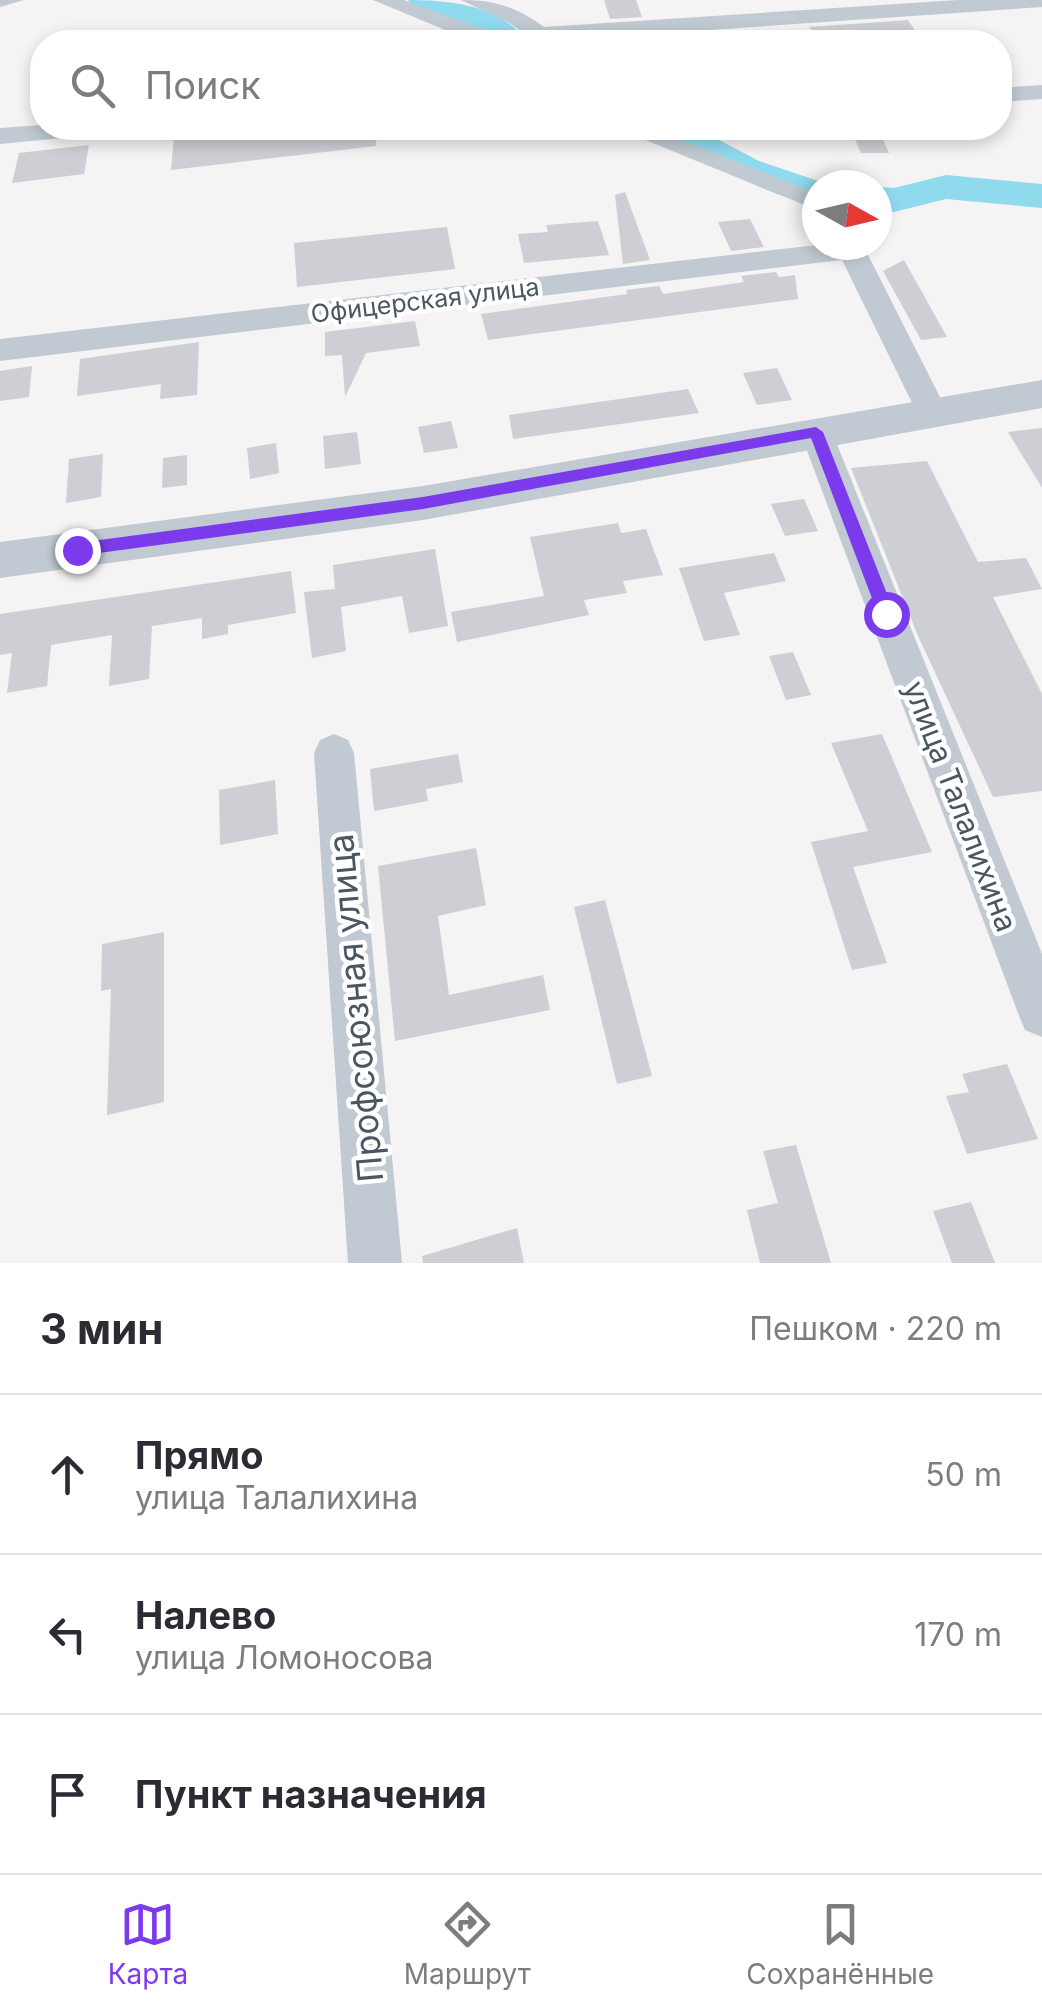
<!DOCTYPE html>
<html lang="ru">
<head>
<meta charset="utf-8">
<style>
	:root { --surface:#fff; --page:#f2f2f3; --text:#2b2b33; --muted:#7c7c81; --line:#e1e1e2; --accent:#7c3aed }
	body { margin:0; font-family:Inter,sans-serif; background:var(--page); color:var(--text) }
	.compass { position:absolute; left:802px; top:170px; width:90px; height:90px; border-radius:50%; background:var(--surface); box-shadow:0 5px 15px #0003; rotate:98deg }
	.stop { position:absolute; width:30px; height:30px; margin:-22px; border:8px solid #7c3aed; border-radius:50%; background:#fff }
	.stop.end { background:#7c3aed; border-color:#fff; box-shadow:0 2px 10px #0008 }
	.list { margin:0; padding:0; list-style:none }
	h2 { display:flex; justify-content:space-between; align-items:center; height:130px; margin:0; padding:0 40px; font-size:42px }
	h2 small { font-size:32px; font-weight:400; color:var(--muted) }
	.list li { display:grid; grid-template-columns:65px 1fr auto; gap:30px; align-items:center; box-sizing:border-box; height:160px; padding:0 40px; border-top:2px solid var(--line) }
	.list b { display:block; font-size:38px; white-space:nowrap }
	.list p { margin:0; font-size:32px; white-space:nowrap; color:var(--muted) }
	.list em { font-size:32px; font-style:normal; color:var(--muted) }
	.icon { flex:none; width:55px; height:55px; fill:none; stroke:currentColor; stroke-width:2; stroke-linecap:round; stroke-linejoin:round }
	.map { position:relative; flex:none; width:1042px; height:1263px; overflow:hidden }
	.search { position:absolute; background:var(--surface); box-shadow:0 5px 15px #0003; left:30px; right:30px; top:30px; height:110px; display:flex; align-items:center; gap:25px; box-sizing:border-box; padding:0 35px; border-radius:40px; color:var(--muted); font-size:38px }
	.sheet { height:610px; background:var(--surface) }
	nav { display:flex; justify-content:space-around; align-items:center; box-sizing:border-box; height:140px; border-top:2px solid var(--line); background:var(--surface); font-size:28px; color:var(--muted) }
	nav a { display:grid; justify-items:center; gap:5px }
	nav .on { color:var(--accent) }
	.map>svg:first-child { display:block }
</style>
</head>
<body>
<div class="map">
<svg width="1042" height="1263" viewBox="0 0 1042 1263">
	<rect width="100%" height="100%" fill="#f5f3f3"/>
	<g fill="none" stroke-linecap="round" stroke-linejoin="round">
		<!-- river -->
		<g fill="#90daee" fill-rule="evenodd">
			<path d="M408 0C449 0 502 5 527 42H487L413 7Z"/>
			<path d="M645 128H696L759 161 830 185H817V206C774 196 738 178 700 157 683 147 657 145 645 128Z"/>
			<polygon points="946,175 1042,184 1042,208 946,199 894,212 877,211 877,187 894,188"/>
		</g>
	</g>
	<!-- building -->
	<g fill="#cdcfd5">
		<polygon points="604,0 636,0 642,17 610,19"/>
		<polygon points="908,20 923,42 885,42 879,36 823,42 809,27"/>
		<polygon points="253,128 376,128 376,146 171,170 174,136"/>
		<polygon points="850,128 878,128 889,153 861,153"/>
		<polygon points="89,145 84,174 12,183 19,153"/>
		<polygon points="625,192 650,260 623,264 615,195"/>
		<polygon points="750,219 764,247 731,251 718,222"/>
		<polygon points="598,221 609,255 524,263 518,234 548,232 546,225"/>
		<polygon points="447,227 455,269 297,287 294,243"/>
		<polygon points="904,260 947,337 921,340 883,271"/>
		<polygon points="776,272 779,277 795,275 798,299 488,340 481,314 627,294 626,290 659,286 663,294 744,282 741,276"/>
		<polygon points="415,321 420,346 366,353 345,397 342,355 325,356 325,332"/>
		<polygon points="199,342 197,395 160,399 161,384 77,396 80,359"/>
		<polygon points="32,366 29,397 0,401 0,371"/>
		<polygon points="777,368 792,400 757,405 743,373"/>
		<polygon points="688,389 699,413 513,439 509,415"/>
		<polygon points="451,421 458,448 424,453 418,427"/>
		<polygon points="1042,428 1042,488 1008,432"/>
		<polygon points="357,432 361,464 325,469 323,436"/>
		<polygon points="276,443 279,473 250,479 247,448"/>
		<polygon points="103,454 101,497 66,503 69,459"/>
		<polygon points="187,455 187,485 162,488 163,458"/>
		<polygon points="927,461 978,562 1026,558 1042,589 993,597 1042,694 1042,791 993,797 918,636 851,468"/>
		<polygon points="804,499 818,531 785,536 771,504"/>
		<polygon points="618,523 621,533 646,529 663,575 623,581 627,593 584,600 589,615 457,642 451,612 544,596 530,537"/>
		<polygon points="435,549 448,626 409,633 402,596 341,607 346,651 312,658 304,592 335,589 333,565"/>
		<polygon points="774,553 786,581 724,593 740,635 704,641 679,568"/>
		<polygon points="291,571 296,613 228,625 228,634 202,639 202,618 152,626 149,679 109,686 112,635 51,645 47,686 7,693 12,653 0,655 0,614"/>
		<polygon points="793,652 811,695 786,700 769,656"/>
		<polygon points="882,734 932,852 853,867 887,963 852,970 811,842 868,831 831,743"/>
		<polygon points="458,754 463,782 426,789 428,801 374,811 370,769"/>
		<polygon points="275,780 278,834 220,845 219,790"/>
		<polygon points="476,848 486,905 438,916 449,995 543,975 550,1010 395,1041 378,866"/>
		<polygon points="605,900 652,1076 617,1084 574,907"/>
		<polygon points="164,932 164,1102 107,1115 111,989 101,991 102,944"/>
		<polygon points="1007,1064 1038,1139 967,1154 946,1096 969,1092 962,1074"/>
		<polygon points="796,1145 831,1263 760,1263 747,1210 778,1203 763,1151"/>
		<polygon points="971,1202 995,1263 952,1263 933,1211"/>
		<polygon points="517,1228 524,1263 423,1263 422,1256"/>
	</g>
	<g fill="none" stroke-linecap="round" stroke-linejoin="round">
		<!-- minor -->
		<g fill="#c1cad2" fill-rule="evenodd">
			<polygon points="0,0 24,0 0,7"/>
			<polygon points="373,0 404,0 488,31 497,42 474,42"/>
			<path d="M461 0C495 0 517 7 544 27L958 0H1042V7L536 42 508 22Z"/>
			<polygon points="1042,85 1042,99 1000,102 1000,88"/>
			<polygon points="42,125 42,128 105,128 93,135 0,144 0,128"/>
			<polygon points="616,128 649,128 817,193 817,210"/>
			<polygon points="817,245 863,245 947,411 942,419 920,419 842,260 0,361 0,339"/>
			<polygon points="816,420 827,423 832,432 1042,954 1042,1037 1025,1030 1018,1013 800,432 805,423"/>
			<polygon points="334,734 348,740 354,753 402,1263 348,1263 314,753 320,740"/>
		</g>
		<!-- tertiary -->
		<polygon fill="#c1cad2" fill-rule="evenodd" points="1042,380 1042,408 423,520 0,578 0,542 423,486"/>
	</g>
	<!-- route -->
	<polygon fill="#7c3aed" points="816,427 823,432 895,614 892,618 886,620 878,614 811,438 423,509 77,556 69,550 77,543 423,497"/>
	<g text-anchor="middle" dominant-baseline="central" stroke-width="9" stroke-linejoin="round" paint-order="stroke">
		<!-- far-street labels -->
		<g font-size="25" fill="#4a5661" stroke="#fff">
			<text transform="translate(425 300) rotate(-7)">Офицерская улица</text>
		</g>
		<!-- street labels -->
		<g font-size="30" fill="#4a5661" stroke="#fff">
			<text transform="translate(961 806) rotate(69)">улица Талалихина</text>
		</g>
		<!-- near-street labels -->
		<g font-size="35" fill="#4a5661" stroke="#fff">
			<text transform="translate(355 1008) rotate(-95)">Профсоюзная улица</text>
		</g>
	</g>
</svg>
<svg class="compass" viewBox="-18 -18 36 36"><path d="M0-13l5 13h-10z" fill="#e53935"/><path d="M0 13l5-13h-10z" fill="#7c7c81"/></svg>
<div class="stop" style="left:886px;top:614px"></div>
<div class="stop end" style="left:77px;top:550px"></div>
<div class="search"><svg class="icon" aria-label="search" viewBox="0 0 24 24"><circle cx="10" cy="10" r="6"/><path d="M15 15l6 6"/></svg>Поиск</div>
</div>
<section class="sheet">
<h2>3 мин<small>Пешком · 220 m</small></h2>
<ul class="list">
<li><svg class="icon" aria-label="ahead" viewBox="0 0 24 24"><path d="M12 20V5M6 11l6-6 6 6"/></svg><div><b>Прямо</b><p>улица Талалихина</p></div><em>50 m</em></li>
<li><svg class="icon" aria-label="left" viewBox="0 0 24 24"><path d="M17 20v-9H6M10 6l-5 5 5 5"/></svg><div><b>Налево</b><p>улица Ломоносова</p></div><em>170 m</em></li>
<li><svg class="icon" aria-label="arrive" viewBox="0 0 24 24"><path d="M6 21V4h12l-3 4 3 4H6"/></svg><div><b>Пункт назначения</b></div></li>
</ul>
</section>
<nav>
<a class="on"><svg class="icon" aria-label="map" viewBox="0 0 24 24"><path d="M3 6l6-2 6 2 6-2v14l-6 2-6-2-6 2zM9 4v14M15 6v14"/></svg>Карта</a>
<a><svg class="icon" aria-label="directions" viewBox="0 0 24 24"><path d="M12 3l9 9-9 9-9-9zM9 14v-3h6M13 9l2 2-2 2"/></svg>Маршрут</a>
<a><svg class="icon" aria-label="saved" viewBox="0 0 24 24"><path d="M7 4h10v16l-5-4-5 4z"/></svg>Сохранённые</a>
</nav>
</body>
</html>
